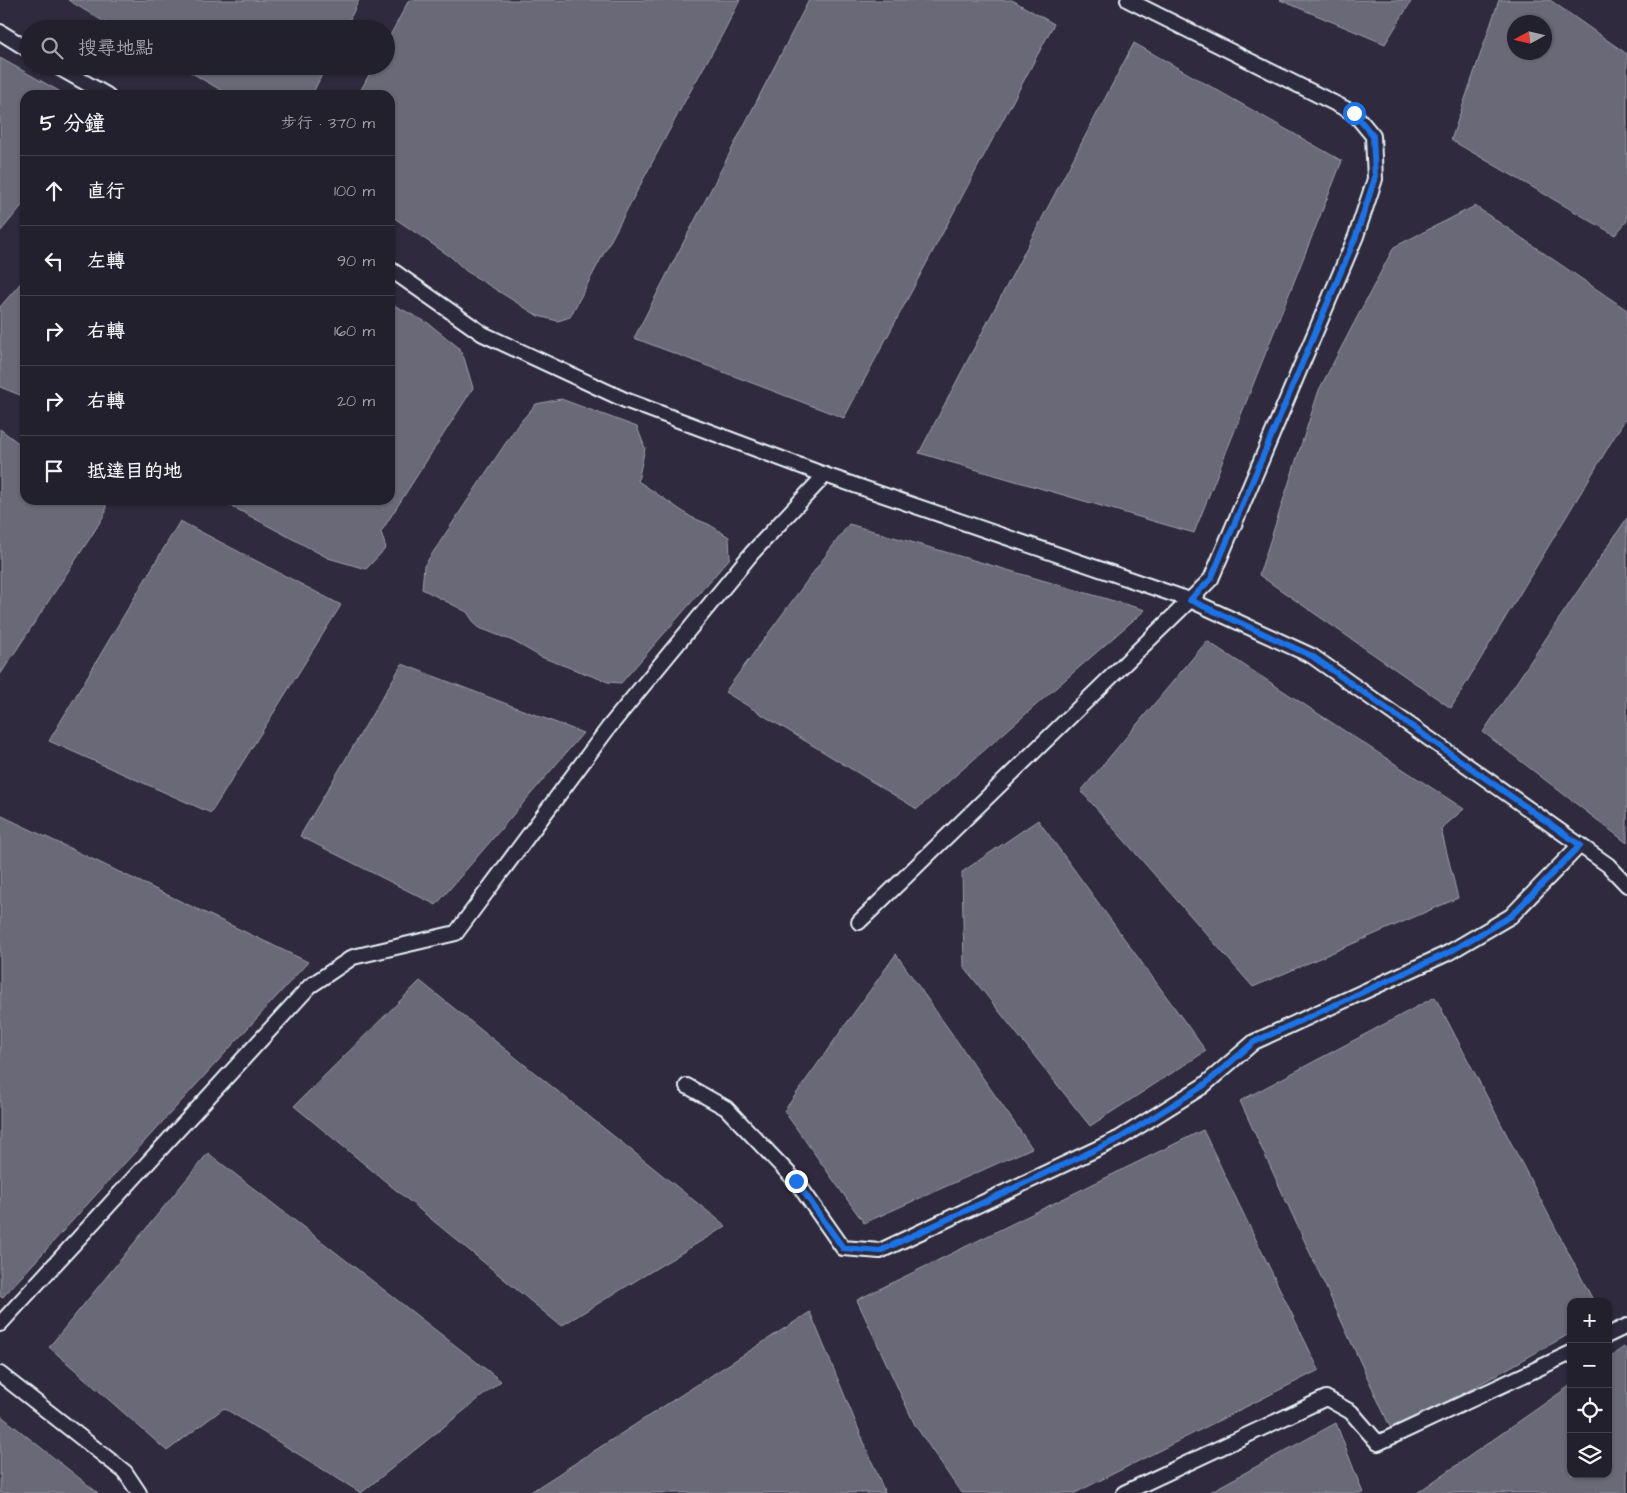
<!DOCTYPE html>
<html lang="zh-TW">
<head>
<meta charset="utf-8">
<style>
	:root { --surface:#23202e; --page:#2f2d3a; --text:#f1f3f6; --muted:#a3a3aa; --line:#403e4a }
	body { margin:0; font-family:"Architects Daughter","LXGW WenKai TC",sans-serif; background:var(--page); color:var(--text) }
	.controls { position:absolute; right:15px; bottom:15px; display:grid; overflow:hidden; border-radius:10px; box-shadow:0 1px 4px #0004 }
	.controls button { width:45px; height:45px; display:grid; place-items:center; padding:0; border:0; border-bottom:1px solid var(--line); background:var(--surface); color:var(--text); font:25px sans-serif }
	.compass { position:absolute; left:1507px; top:15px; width:45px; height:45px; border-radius:50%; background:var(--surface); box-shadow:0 1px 4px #0004; rotate:262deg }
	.stop { position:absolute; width:15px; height:15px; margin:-11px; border:4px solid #1a73e8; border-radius:50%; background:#fff }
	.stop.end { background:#1a73e8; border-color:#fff; box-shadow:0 1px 5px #0008 }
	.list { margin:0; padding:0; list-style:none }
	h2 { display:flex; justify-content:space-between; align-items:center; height:65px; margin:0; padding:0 20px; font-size:21px }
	h2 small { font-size:16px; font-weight:400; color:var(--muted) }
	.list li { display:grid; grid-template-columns:32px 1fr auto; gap:15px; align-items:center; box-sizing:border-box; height:70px; padding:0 20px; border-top:1px solid var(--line) }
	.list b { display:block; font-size:19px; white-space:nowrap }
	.list em { font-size:16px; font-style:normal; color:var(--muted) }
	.icon { flex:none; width:28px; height:28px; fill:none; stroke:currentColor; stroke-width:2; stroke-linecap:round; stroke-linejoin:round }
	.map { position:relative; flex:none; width:1627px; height:1493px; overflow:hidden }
	.search { position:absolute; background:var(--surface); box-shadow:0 1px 4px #0004; left:20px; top:20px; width:375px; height:55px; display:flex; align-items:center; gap:12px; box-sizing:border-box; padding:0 18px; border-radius:28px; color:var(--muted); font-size:19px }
	.panel { position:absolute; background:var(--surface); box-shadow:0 1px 4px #0004; left:20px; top:90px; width:375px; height:415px; border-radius:15px }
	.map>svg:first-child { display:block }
</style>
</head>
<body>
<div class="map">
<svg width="1627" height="1493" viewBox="0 0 1627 1493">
	<rect width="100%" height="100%" fill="#2f2a3d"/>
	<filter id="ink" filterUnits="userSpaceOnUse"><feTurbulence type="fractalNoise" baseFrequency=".02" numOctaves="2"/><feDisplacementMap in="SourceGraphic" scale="10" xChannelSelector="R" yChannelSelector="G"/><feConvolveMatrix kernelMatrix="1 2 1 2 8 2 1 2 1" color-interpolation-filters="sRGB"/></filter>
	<g filter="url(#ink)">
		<!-- water -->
		<g fill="#696978" stroke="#9c9fab" fill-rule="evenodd">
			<polygon points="68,0 359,0 345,29 116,29"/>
			<polygon points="409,0 740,0 722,35 687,97 570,317 558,321 538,316 466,271 451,257 390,215 390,95 358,95 374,66 386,66 386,43"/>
			<polygon points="809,0 1012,0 1054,24 844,418 634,338"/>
			<polygon points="1280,0 1412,0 1385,44"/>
			<path d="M1499 0H1550L1627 54V221L1615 235 1451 140ZM1514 22H1544V52H1514Z"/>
			<polygon points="1134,43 1342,161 1194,533 919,453"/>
			<polygon points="0,58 59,91 62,95 25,95 25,202 0,232"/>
			<polygon points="180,66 326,66 312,95 229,95"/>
			<polygon points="1475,206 1627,310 1627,416 1451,708 1259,575 1319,390 1394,247"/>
			<polygon points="25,278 25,397 0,387 0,307"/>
			<polygon points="390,303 428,323 458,347 464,358 473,388 381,532 386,548 366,569 328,558 220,500 390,500"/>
			<polygon points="561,399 637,427 645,448 638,481 691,517 710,525 729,537 730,558 621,683 608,682 541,657 513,641 477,627 467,612 422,589 424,566 517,426 536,404"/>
			<polygon points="0,429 25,448 25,500 96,500 106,505 106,512 92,535 0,675"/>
			<polygon points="1627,518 1627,843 1483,732"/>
			<polygon points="180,521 341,605 211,813 49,741"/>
			<polygon points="849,524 1145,610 917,809 725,692"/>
			<polygon points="1207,641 1464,809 1441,829 1458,898 1253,987 1081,791"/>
			<polygon points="402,664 583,733 436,905 300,836"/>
			<polygon points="0,815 308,962 2,1298 0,1296"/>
			<polygon points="1038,820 1206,1051 1090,1126 964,967 962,872"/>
			<polygon points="896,954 1032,1148 864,1223 784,1111"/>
			<polygon points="420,981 726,1226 561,1326 294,1106"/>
			<polygon points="1435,997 1594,1302 1571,1302 1571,1333 1393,1433 1240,1101"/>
			<polygon points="1203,1130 1319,1370 1075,1493 961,1493 915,1425 857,1300"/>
			<polygon points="208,1153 501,1381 361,1493 224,1408 167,1451 49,1347"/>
			<polygon points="810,1312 885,1493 529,1493"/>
			<polygon points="1624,1347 1627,1351 1627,1493 1417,1493 1571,1385 1571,1474 1608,1474 1608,1358"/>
			<polygon points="0,1415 98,1493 0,1493"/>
			<polygon points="1336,1423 1363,1493 1208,1493"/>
		</g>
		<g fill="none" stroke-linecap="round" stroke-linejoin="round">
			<defs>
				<g id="service">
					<polyline points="0,32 29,50"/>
					<polyline points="56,66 107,95"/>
					<polyline points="390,269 483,334 625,400 825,475 1190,600 1312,656 1608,865 1627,885"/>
					<polyline points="859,922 1190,600 1211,579 1356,236 1375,179 1373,136 1354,113 1128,0"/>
					<polyline points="687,1086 726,1108 796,1181 843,1248 880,1251 1120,1138 1203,1086 1254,1042 1448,953 1511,916 1580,845"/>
					<polyline points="0,1324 310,986 353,957 456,933 609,727 752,553 825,475"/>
					<polyline points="1608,1335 1627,1326"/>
					<polyline points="0,1374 125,1472 139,1493"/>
					<polyline points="1124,1493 1326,1398 1351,1412 1378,1443 1571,1353"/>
				</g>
			</defs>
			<!-- service casing -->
			<use href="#service" stroke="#e8f1f8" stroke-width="18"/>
			<!-- service -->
			<use href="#service" stroke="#2f2a3d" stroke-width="14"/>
		</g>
	</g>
	<g fill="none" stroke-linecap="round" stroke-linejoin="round" filter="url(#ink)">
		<!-- route -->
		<polyline stroke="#1a73e8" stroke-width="6" points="796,1181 843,1248 880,1251 1120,1138 1203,1086 1254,1042 1448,953 1511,916 1580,845 1312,656 1190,600 1211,579 1356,236 1375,178 1373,136 1354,113"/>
	</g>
</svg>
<div class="controls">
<button>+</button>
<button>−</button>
<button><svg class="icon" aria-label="locate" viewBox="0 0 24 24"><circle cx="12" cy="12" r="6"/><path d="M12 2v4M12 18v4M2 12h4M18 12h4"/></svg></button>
<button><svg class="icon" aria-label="layers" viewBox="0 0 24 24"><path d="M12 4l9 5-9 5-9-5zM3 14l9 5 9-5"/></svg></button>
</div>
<svg class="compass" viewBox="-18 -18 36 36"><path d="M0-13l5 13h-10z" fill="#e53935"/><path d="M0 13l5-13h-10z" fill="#a3a3aa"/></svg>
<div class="stop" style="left:1354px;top:113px"></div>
<div class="stop end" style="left:796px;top:1181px"></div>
<div class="search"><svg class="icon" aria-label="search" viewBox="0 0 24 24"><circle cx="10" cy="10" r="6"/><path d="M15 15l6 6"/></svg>搜尋地點</div>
<section class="panel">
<h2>5 分鐘<small>步行 · 370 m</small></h2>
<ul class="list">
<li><svg class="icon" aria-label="ahead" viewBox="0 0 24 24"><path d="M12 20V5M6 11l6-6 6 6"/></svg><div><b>直行</b></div><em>100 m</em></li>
<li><svg class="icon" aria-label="left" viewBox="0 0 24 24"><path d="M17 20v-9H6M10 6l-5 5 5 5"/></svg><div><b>左轉</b></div><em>90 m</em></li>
<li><svg class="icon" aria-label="right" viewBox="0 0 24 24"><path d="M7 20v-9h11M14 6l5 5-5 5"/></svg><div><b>右轉</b></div><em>160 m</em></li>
<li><svg class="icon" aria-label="right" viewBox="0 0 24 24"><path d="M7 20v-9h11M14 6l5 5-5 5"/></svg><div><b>右轉</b></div><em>20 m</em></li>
<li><svg class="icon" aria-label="arrive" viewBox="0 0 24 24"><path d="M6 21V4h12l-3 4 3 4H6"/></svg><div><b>抵達目的地</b></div></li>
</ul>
</section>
</div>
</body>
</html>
